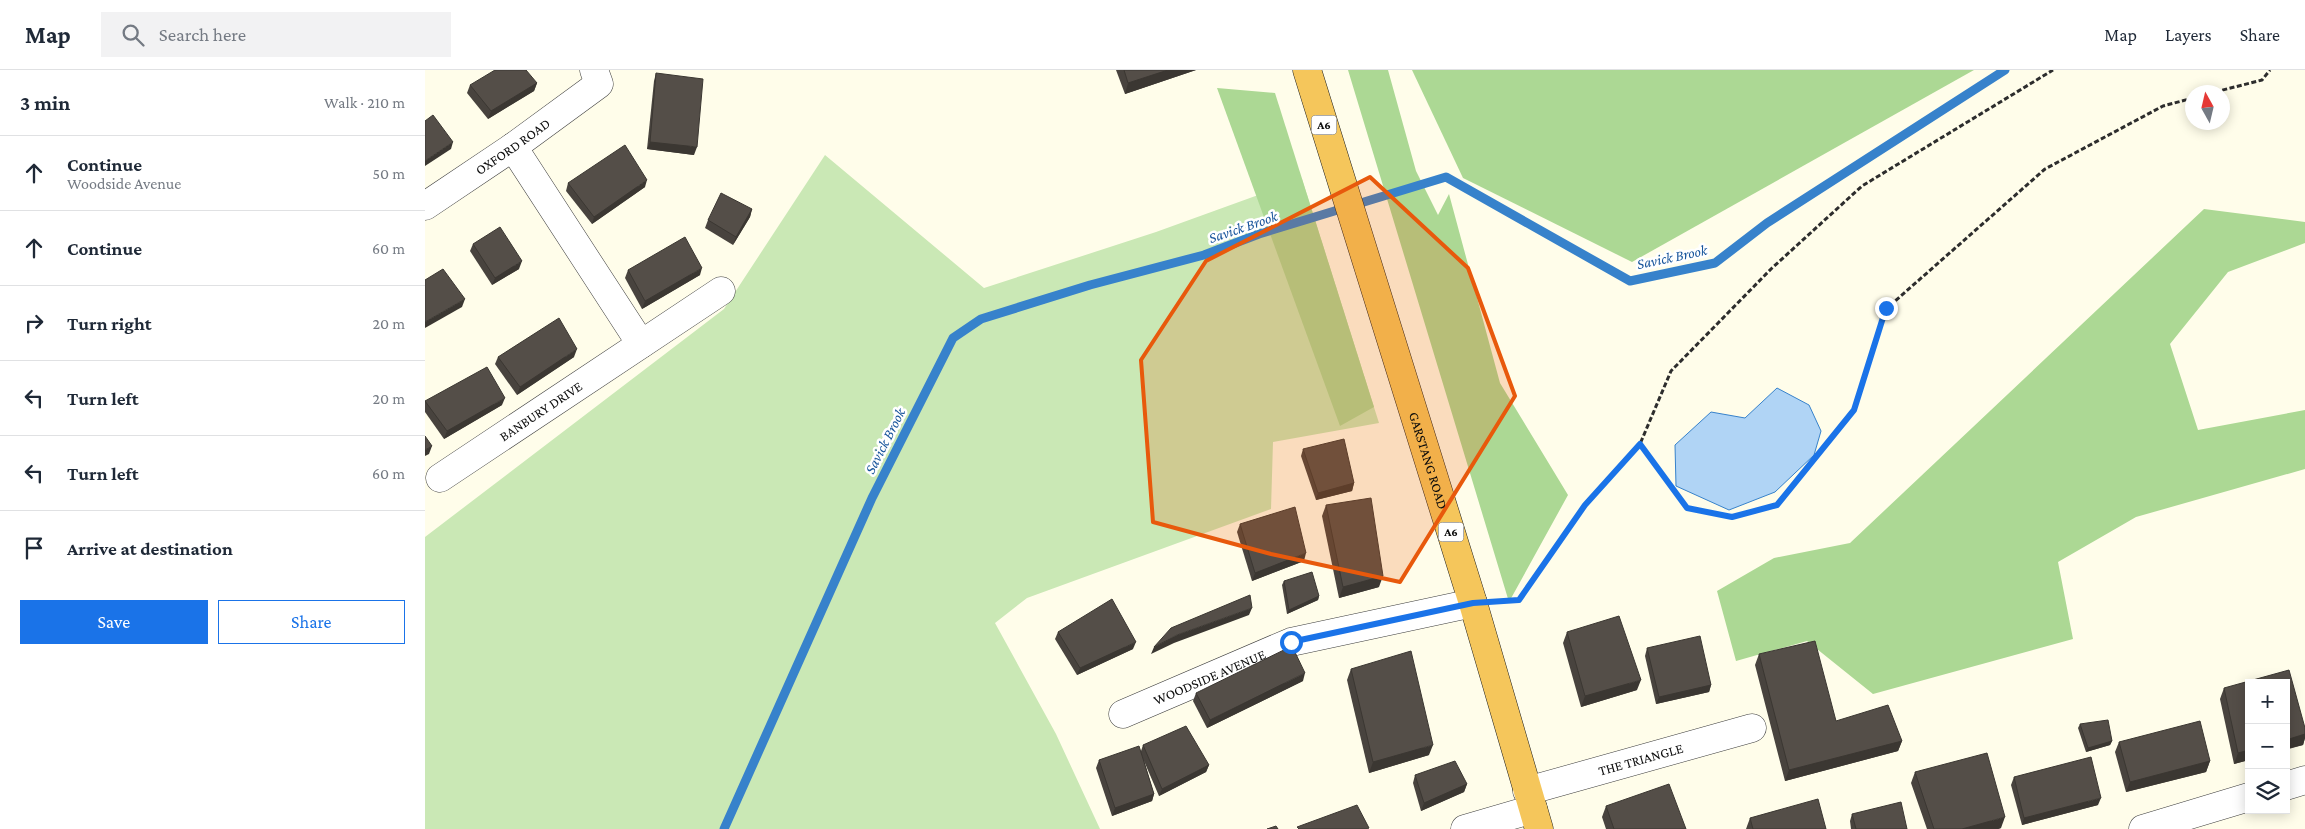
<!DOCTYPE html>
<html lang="en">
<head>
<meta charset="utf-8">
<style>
	:root { --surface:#fff; --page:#f2f2f3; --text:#1f2937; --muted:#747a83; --line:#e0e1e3; --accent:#1a73e8 }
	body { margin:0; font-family:"Crimson Pro",serif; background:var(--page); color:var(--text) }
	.controls { position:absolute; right:15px; bottom:15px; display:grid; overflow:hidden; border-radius:0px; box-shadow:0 2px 12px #0003 }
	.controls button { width:45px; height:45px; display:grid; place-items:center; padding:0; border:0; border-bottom:1px solid var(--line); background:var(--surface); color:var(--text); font:25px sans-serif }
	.compass { position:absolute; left:1760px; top:15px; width:45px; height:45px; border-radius:50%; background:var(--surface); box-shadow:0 2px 12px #0003; rotate:352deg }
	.stop { position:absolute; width:15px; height:15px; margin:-11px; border:4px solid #1a73e8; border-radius:50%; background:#fff }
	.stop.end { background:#1a73e8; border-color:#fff; box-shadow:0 1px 5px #0008 }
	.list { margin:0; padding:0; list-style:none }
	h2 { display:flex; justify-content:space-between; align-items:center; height:65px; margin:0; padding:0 20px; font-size:21px }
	h2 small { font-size:16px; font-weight:400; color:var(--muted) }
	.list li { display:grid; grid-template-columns:32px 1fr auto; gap:15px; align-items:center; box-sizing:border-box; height:75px; padding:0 20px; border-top:1px solid var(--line) }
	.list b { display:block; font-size:19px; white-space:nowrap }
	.list p { margin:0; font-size:16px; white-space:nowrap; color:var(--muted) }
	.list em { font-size:16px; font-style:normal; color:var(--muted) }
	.actions { display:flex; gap:10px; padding:15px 20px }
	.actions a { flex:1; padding:11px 0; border:1px solid var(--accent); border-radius:0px; text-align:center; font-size:18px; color:var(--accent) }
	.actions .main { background:var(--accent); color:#fff }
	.icon { flex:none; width:28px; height:28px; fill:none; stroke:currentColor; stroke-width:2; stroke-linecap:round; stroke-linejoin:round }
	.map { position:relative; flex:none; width:1880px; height:759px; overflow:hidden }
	header { display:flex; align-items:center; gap:30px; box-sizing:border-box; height:70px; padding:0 25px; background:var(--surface); border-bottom:1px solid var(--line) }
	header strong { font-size:24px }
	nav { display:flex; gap:28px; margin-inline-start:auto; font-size:18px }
	.search { width:350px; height:45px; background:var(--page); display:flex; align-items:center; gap:12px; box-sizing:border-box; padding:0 18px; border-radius:0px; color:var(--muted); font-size:19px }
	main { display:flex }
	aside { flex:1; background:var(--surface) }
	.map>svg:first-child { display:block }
</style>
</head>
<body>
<header>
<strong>Map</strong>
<div class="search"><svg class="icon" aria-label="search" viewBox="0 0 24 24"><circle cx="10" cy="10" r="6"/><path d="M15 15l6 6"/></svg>Search here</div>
<nav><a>Map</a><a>Layers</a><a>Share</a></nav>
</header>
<main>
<aside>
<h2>3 min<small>Walk · 210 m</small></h2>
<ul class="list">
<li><svg class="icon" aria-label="ahead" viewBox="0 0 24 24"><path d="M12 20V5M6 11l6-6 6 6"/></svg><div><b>Continue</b><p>Woodside Avenue</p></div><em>50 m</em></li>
<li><svg class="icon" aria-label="ahead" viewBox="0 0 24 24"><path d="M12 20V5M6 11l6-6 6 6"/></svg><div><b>Continue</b></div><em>60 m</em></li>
<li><svg class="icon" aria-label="right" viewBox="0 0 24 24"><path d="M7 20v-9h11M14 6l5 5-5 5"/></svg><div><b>Turn right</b></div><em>20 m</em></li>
<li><svg class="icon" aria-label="left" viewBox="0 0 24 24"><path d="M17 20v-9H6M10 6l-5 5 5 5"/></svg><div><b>Turn left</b></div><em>20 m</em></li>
<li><svg class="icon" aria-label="left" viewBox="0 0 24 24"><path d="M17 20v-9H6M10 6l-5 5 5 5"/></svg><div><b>Turn left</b></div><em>60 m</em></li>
<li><svg class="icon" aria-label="arrive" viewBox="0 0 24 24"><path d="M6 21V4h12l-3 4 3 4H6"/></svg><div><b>Arrive at destination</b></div></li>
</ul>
<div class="actions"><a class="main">Save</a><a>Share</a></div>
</aside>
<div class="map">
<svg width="1880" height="759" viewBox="0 0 1880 759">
	<rect width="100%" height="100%" fill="#fffdea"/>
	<!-- green -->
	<polygon fill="#cae8b5" points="400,85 559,218 731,162 877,109 954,353 848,372 846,439 602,528 570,553 631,664 675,759 0,759 0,467 299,239"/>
	<!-- forest -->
	<g fill="#acd894">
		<polygon points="923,0 963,0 991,101 1013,145 1024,124 1075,313 1143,425 1084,532"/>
		<polygon points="987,0 1549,0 1207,192 1038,108"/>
		<polygon points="792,18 850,23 949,337 915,356"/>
		<polygon points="1779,139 1880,152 1880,173 1803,202 1745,274 1773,360 1880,340 1880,399 1711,447 1633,492 1648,569 1448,624 1382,571 1311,591 1292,521 1349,488 1425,473"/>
	</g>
	<!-- water -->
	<polygon fill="#b0d4f5" stroke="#3782cb" points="1352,318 1384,335 1396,361 1389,385 1350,422 1304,440 1251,416 1250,375 1286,342 1320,348"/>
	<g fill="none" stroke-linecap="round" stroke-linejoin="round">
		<!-- stream -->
		<polyline stroke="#3782cb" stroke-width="9" points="299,759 447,428 528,268 556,249 665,215 779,185 834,164 1021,107 1205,211 1290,193 1342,153 1580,0"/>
		<defs>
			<g id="minor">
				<polyline points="88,77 216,274"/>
				<path id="s1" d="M0 136 88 77 174 14 169 0"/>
				<path id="s2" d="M15 408 296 221"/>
				<path id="s3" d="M698 644 866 572 1048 533"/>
				<polyline points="1861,716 1880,710"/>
				<path id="s4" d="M1102 721 1327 658"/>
				<polyline points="1040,759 1108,739"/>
				<polyline points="1718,759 1824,727"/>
			</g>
			<g id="trunk">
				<path id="s5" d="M882 0 1048 533 1114 759"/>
			</g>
		</defs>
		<!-- minor casing -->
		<use href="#minor" stroke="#3e3e3e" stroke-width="29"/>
		<!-- trunk casing -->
		<use href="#trunk" stroke="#1c1c1c" stroke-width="29"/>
		<!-- path -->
		<g stroke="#2d2d2d" stroke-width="3" stroke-dasharray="5 2.5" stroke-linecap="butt">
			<polyline points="1790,22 1837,10 1845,0"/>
			<polyline points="1215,374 1262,438 1307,447 1351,435 1429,340 1461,239 1620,99 1738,36 1768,28"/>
			<polyline points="1076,531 1094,530 1160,435 1215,374 1246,301 1346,199 1437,116 1628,0"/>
		</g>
		<!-- minor -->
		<use href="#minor" stroke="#fff" stroke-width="28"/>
		<!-- trunk -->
		<use href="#trunk" stroke="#f5c65b" stroke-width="28"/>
	</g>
	<!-- wall -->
	<g fill="#48433e">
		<polygon points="691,0 771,0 700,24"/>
		<polygon points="231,3 269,85 222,79 229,11"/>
		<polygon points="112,13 109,21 63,49 42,23 45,15"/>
		<polygon points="143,113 220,117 167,154 141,121"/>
		<polygon points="327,139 325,147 308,175 280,158 283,150"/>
		<polygon points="48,174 94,199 67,215 45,181"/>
		<polygon points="203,200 275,205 217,239 200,208"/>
		<polygon points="73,287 149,287 92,325 70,294"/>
		<polygon points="0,331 77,335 19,369 0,342"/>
		<polygon points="878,379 929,413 927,421 891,430 876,386"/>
		<polygon points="901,435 954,517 914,528 897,446"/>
		<polygon points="815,454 879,491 827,511 812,462"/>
		<polygon points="859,511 894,526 893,530 862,544 857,515"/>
		<polygon points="633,562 708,579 652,605 630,569"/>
		<polygon points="1142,562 1212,620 1156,637 1138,573"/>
		<polygon points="1222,578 1286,615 1284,622 1231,634 1220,586"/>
		<polygon points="1334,584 1411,651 1477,671 1473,681 1360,711 1330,595"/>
		<polygon points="926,599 1004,685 944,703 922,610"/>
		<polygon points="878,611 782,658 768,631 771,623"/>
		<polygon points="1799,618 1880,658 1880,668 1878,675 1809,694 1795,629"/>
		<polygon points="1655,654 1687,671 1685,675 1661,682 1653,658"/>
		<polygon points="1694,672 1785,691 1781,702 1701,722 1690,682"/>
		<polygon points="718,675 784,695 781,702 734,726 719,691 729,724 727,731 687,746 671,698 674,690 716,681"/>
		<polygon points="1490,702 1576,758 1573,759 1502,759 1486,713"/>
		<polygon points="990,705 1042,714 1039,722 996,741 988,713"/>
		<polygon points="1589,707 1673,735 1597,755 1586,715"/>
		<polygon points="1181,736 1261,759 1181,759 1177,747"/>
		<polygon points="1427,744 1482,759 1426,759 1425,751"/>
		<polygon points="1325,748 1401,759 1321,759"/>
	</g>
	<!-- shaded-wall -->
	<g fill="#3b3732">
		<polygon points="743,0 771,0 700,24 703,13"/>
		<polygon points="112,13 109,21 63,49 66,41"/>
		<polygon points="28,72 26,79 0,96 0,91"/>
		<polygon points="225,72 272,77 269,85 222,79"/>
		<polygon points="222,110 220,117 167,154 169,147"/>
		<polygon points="327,139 325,147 308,175 311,167"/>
		<polygon points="97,191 94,199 67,215 70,208"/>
		<polygon points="277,198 275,205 217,239 220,231"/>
		<polygon points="40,229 37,237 0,258 0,252"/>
		<polygon points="152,279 149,287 92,325 95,317"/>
		<polygon points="80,328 77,335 19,369 22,361"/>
		<polygon points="7,376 4,384 0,386 0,380"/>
		<polygon points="929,413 927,421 891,430 893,423"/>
		<polygon points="881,483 879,491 827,511 830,503"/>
		<polygon points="958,506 954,517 914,528 918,517"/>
		<polygon points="894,526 893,530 862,544 864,540"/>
		<polygon points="827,538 824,545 749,573 726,584 729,577 752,565"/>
		<polygon points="711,572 708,579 652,605 655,598"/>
		<polygon points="880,603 878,611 782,658 785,650"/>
		<polygon points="1216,610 1212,620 1156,637 1160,626"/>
		<polygon points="1286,615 1284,622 1231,634 1234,627"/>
		<polygon points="1880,664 1880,668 1878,675 1861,679 1861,670"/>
		<polygon points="1477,671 1473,681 1360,711 1364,700"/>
		<polygon points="1687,671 1685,675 1661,682 1663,678"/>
		<polygon points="1008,675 1004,685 944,703 948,692"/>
		<polygon points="1824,680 1824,690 1809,694 1813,683"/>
		<polygon points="1785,691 1781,702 1701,722 1705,712"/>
		<polygon points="784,695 781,702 734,726 737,719"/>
		<polygon points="1042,714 1039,722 996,741 999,733"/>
		<polygon points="729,724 727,731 687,746 690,738"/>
		<polygon points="1676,728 1673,735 1597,755 1599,748"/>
		<polygon points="1580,747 1576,758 1573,759 1537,759"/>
	</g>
	<!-- building -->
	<g fill="#544e48" stroke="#3b3732">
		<polygon points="70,0 101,0 112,13 66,41 45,15"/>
		<polygon points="699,0 743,0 703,13"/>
		<polygon points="231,3 278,9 272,77 225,72"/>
		<polygon points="8,45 28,72 0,91 0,51"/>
		<polygon points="200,75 222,110 169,147 143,113"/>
		<polygon points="296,123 327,139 311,167 283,150"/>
		<polygon points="75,157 97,191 70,208 48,174"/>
		<polygon points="260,167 277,198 220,231 203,200"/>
		<polygon points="18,199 40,229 0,252 0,210"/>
		<polygon points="134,248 152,279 95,317 73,287"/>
		<polygon points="62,297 80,328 22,361 0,331"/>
		<polygon points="0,366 7,376 0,380"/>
		<polygon points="919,369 929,413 893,423 878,379"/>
		<polygon points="946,428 958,506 918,517 901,435"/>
		<polygon points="870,437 881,483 830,503 815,454"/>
		<polygon points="887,502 894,526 864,540 859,511"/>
		<polygon points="825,525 827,538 752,565 729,577 746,558"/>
		<polygon points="687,529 711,572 655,598 633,562"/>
		<polygon points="1194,546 1216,610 1160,626 1142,562"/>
		<polygon points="1275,566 1286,615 1234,627 1222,578"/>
		<polygon points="1390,571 1411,651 1463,635 1477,671 1364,700 1334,584"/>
		<polygon points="867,576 880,603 785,650 771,623"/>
		<polygon points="986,581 1008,675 948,692 926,599"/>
		<polygon points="1864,600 1880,658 1880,664 1861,670 1861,613 1824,613 1824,680 1813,683 1799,618"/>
		<polygon points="1683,650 1687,671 1663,678 1655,654"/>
		<polygon points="1775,651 1785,691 1705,712 1694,672"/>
		<polygon points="761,656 784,695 737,719 718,675"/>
		<polygon points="714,676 729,724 690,738 674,690"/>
		<polygon points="1562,683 1580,747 1537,759 1509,759 1490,702"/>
		<polygon points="1666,687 1676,728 1599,748 1589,707"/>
		<polygon points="1030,691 1042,714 999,733 990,705"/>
		<polygon points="1244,714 1261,759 1189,759 1181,736"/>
		<polygon points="1393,729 1401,759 1328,759 1325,748"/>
		<polygon points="1476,732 1482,759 1431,759 1427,744"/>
		<polygon points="932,735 944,758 942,759 874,759 872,757"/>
		<polygon points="851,756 853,759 842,759"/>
	</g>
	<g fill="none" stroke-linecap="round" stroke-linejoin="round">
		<!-- route -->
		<polyline stroke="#1a73e8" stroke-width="6" points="866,572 1048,533 1094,530 1160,435 1215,374 1262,438 1307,447 1352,435 1429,340 1461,238"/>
	</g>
	<!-- marked area -->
	<path fill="#e8590c" fill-opacity="0.2" stroke="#e8590c" stroke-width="4" stroke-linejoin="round" d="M945 107 1043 198 1090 326 975 512 846 484 728 452 716 290 781 191Z"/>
	<g text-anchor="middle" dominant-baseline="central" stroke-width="5" stroke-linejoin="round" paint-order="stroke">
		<!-- shield labels -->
		<g fill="#fff" stroke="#545454" stroke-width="1">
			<rect x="886.5" y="45.5" width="25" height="19" rx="4"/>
			<rect x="1013.5" y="452.5" width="25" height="19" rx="4"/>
		</g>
		<g font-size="12" font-weight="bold" fill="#0b0b0b">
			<text x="899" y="55">A6</text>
			<text x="1026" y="462">A6</text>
		</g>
		<!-- street labels -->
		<g font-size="14" fill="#0b0b0b" stroke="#fff">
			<text stroke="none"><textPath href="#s1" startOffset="106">OXFORD ROAD</textPath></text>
			<text stroke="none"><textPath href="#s2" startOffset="121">BANBURY DRIVE</textPath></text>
			<text stroke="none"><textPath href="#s5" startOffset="409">GARSTANG ROAD</textPath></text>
			<text stroke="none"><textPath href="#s3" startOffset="94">WOODSIDE AVENUE</textPath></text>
			<text stroke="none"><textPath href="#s4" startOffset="118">THE TRIANGLE</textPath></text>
		</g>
		<!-- water labels -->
		<g font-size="15" font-style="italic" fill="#17549b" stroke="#fff">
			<text transform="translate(818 157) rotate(-19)">Savick Brook</text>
			<text transform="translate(1247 187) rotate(-12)">Savick Brook</text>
			<text transform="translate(460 371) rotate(-63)">Savick Brook</text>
		</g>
	</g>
</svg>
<div class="controls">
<button>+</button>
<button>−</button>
<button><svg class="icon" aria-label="layers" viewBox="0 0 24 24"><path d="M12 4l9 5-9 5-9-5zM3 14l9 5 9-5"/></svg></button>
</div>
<svg class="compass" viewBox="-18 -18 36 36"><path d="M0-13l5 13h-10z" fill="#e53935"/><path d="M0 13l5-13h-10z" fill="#747a83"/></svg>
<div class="stop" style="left:866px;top:572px"></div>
<div class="stop end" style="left:1461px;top:238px"></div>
</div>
</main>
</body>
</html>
